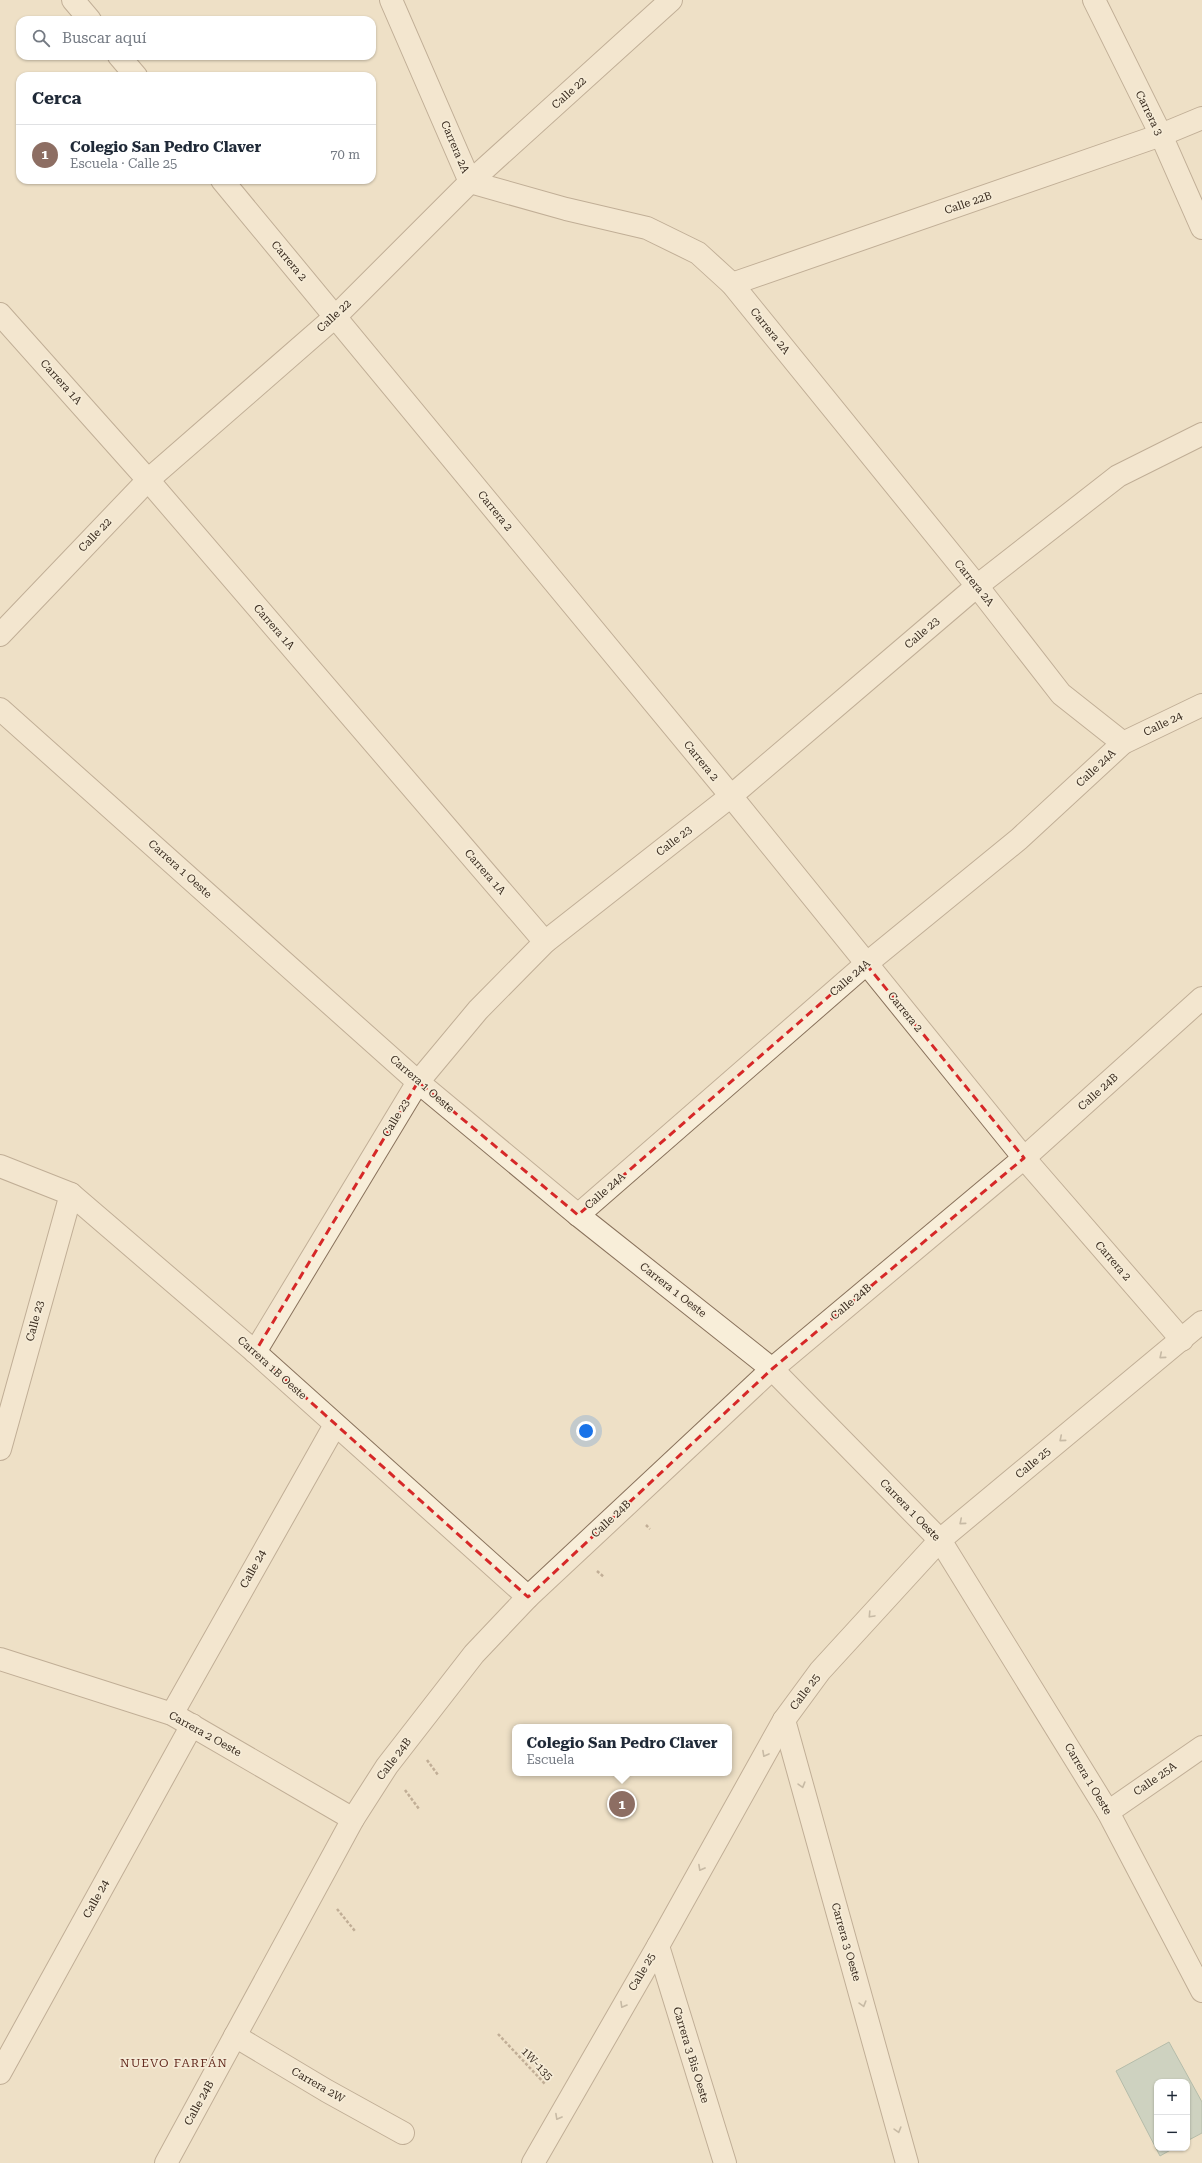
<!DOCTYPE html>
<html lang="es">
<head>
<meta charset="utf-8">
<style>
	:root { --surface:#fff; --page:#f6f6f7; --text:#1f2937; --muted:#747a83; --line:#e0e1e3; --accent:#972d31 }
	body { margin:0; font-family:"Roboto Serif",serif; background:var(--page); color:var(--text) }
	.controls { position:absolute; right:12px; bottom:12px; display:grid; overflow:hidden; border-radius:8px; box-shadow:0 1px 3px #0004 }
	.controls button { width:36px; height:36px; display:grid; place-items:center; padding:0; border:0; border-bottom:1px solid var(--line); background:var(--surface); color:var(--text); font:20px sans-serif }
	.you { position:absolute; left:586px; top:1431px; width:14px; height:14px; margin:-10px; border:3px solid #fff; border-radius:50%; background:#1a73e8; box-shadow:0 0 0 6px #1a73e833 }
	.badge { display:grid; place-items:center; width:26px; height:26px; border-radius:50%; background:var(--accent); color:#fff; font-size:13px; font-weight:700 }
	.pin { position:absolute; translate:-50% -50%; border:2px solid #fff; box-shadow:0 1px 4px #0006 }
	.popup { position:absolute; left:512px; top:1724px; width:220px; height:52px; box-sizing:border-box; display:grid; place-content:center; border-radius:8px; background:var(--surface); filter:drop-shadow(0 1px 3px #0005); font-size:13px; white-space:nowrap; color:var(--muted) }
	.popup b { font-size:15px; color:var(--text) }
	.popup::after { content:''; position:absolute; left:50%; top:100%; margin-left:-8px; border:8px solid transparent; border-top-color:var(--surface) }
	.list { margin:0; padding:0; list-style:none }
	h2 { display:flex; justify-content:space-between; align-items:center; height:52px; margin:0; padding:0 16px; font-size:17px }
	h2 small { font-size:13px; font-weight:400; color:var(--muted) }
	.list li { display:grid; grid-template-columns:26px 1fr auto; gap:12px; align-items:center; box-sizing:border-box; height:60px; padding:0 16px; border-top:1px solid var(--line) }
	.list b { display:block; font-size:15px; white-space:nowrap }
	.list p { margin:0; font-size:13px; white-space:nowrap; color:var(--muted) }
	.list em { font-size:13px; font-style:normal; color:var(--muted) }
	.icon { flex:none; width:22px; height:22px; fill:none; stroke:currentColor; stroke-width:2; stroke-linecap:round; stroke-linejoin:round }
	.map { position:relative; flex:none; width:1202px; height:2163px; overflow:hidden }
	.search { position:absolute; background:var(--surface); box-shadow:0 1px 3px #0004; left:16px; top:16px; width:360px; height:44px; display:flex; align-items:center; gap:10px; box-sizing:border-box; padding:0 14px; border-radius:12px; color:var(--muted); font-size:15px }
	.panel { position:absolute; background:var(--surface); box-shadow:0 1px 3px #0004; left:16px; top:72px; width:360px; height:112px; border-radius:12px }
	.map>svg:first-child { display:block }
</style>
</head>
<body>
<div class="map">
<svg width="1202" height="2163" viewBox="0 0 1202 2163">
	<rect width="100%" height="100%" fill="#eee0c6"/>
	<!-- water -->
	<polygon fill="#a7c1b9" stroke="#6e9086" points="1169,2042 1202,2102 1202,2133 1187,2141 1187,2082 1157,2082 1157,2148 1174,2148 1160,2156 1116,2071"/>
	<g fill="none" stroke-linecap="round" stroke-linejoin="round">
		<defs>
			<g id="minor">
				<polyline points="73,0 90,20"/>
				<polyline points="391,0 470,182 566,209 647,228 698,253 732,284 977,586 1061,694 1123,743"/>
				<polyline points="1094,0 1161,135 1202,228"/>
				<polyline points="119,56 136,76"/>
				<polyline points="222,180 731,796 1024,1158 1182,1340"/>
				<polyline points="732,284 1161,135 1202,118"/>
				<polyline points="0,314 148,480 545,942"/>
				<polyline points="0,635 148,480 336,316 470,182 671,0"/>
				<polyline points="0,709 418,1082 578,1215 772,1369 940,1540 1108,1812 1202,1991"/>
				<polyline points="0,1166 71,1194 255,1352 528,1597"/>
				<polyline points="578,1215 866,964 1019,839 1123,743 1202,705"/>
				<polyline points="255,1352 418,1082 478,1010 545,942 731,796 977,586 1118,476 1202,434"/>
				<polyline points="0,1449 71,1194"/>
				<polyline points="0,1659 172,1714 353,1819"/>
				<polyline points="172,1714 335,1425"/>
				<polyline points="784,1720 907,2163"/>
				<polyline points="1108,1812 1202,1747"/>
				<polyline points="658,1946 725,2163"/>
				<polyline points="235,2036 327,2091 403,2133"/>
				<polyline points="0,2073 192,1725"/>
				<polyline points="166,2163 353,1819 387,1766 474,1654 528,1597 772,1369 1024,1158 1202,998"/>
				<polyline points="533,2163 658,1946 784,1720 820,1671 940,1540 1202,1322"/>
			</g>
		</defs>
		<!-- minor casing -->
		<use href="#minor" stroke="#89725c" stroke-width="24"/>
		<!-- path -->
		<g stroke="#89725c" stroke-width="2.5" stroke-dasharray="3 2" stroke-linecap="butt">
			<polyline points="646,1525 650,1529"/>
			<polyline points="597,1571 604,1577"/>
			<polyline points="427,1760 438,1775"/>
			<polyline points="405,1790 419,1809"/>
			<polyline points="337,1909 355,1931"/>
			<polyline points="498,2034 545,2084"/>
		</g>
		<!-- minor -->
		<use href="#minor" stroke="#f8eed9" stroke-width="22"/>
	</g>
	<!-- one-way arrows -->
	<defs><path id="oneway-chevron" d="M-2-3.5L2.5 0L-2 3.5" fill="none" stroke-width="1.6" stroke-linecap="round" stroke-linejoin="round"/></defs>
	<g stroke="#988c7c">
		<use href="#oneway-chevron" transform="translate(1162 1356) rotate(140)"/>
		<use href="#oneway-chevron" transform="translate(1062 1439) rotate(140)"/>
		<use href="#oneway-chevron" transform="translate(962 1522) rotate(140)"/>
		<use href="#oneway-chevron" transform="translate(871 1615) rotate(133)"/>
		<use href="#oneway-chevron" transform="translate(765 1754) rotate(119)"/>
		<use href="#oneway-chevron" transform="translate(802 1785) rotate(74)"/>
		<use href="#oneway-chevron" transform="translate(701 1868) rotate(119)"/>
		<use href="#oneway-chevron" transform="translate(863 2004) rotate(74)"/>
		<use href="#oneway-chevron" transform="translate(623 2005) rotate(120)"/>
		<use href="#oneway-chevron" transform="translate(558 2117) rotate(119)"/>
		<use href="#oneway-chevron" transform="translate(898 2130) rotate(74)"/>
	</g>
	<!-- marked area -->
	<path d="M0 0H1202V2163H0ZM866 964 1024 1158 772 1369 528 1597 255 1352 418 1082 578 1215Z" fill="#eee0c6" fill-opacity=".55" fill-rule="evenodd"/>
	<path fill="none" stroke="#d62828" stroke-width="3" stroke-dasharray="8 5" stroke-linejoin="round" d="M866 964 1024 1158 772 1369 528 1597 255 1352 418 1082 578 1215Z"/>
	<g text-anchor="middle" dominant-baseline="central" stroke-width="3.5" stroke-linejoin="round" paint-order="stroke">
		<!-- street labels -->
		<g font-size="11" fill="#392b1f" stroke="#f5ebd6">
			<text transform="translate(569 93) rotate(-42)">Calle 22</text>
			<text transform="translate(1149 113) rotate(64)">Carrera 3</text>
			<text transform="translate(455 147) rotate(67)">Carrera 2A</text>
			<text transform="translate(968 203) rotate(-19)">Calle 22B</text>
			<text transform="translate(289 261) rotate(50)">Carrera 2</text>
			<text transform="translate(334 316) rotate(-43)">Calle 22</text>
			<text transform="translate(770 331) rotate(51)">Carrera 2A</text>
			<text transform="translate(61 382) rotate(48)">Carrera 1A</text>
			<text transform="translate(495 511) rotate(51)">Carrera 2</text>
			<text transform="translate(95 535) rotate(-46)">Calle 22</text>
			<text transform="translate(974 583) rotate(51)">Carrera 2A</text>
			<text transform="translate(274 627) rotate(49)">Carrera 1A</text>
			<text transform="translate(922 633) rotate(-41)">Calle 23</text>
			<text transform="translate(1163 724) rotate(-26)">Calle 24</text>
			<text transform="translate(701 761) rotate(51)">Carrera 2</text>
			<text transform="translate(1096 768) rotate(-43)">Calle 24A</text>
			<text transform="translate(674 841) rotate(-38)">Calle 23</text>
			<text transform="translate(180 869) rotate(42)">Carrera 1 Oeste</text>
			<text transform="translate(485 872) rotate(49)">Carrera 1A</text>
			<text transform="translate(850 978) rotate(-41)">Calle 24A</text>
			<text transform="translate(905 1012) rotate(51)">Carrera 2</text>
			<text transform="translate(422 1084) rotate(41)">Carrera 1 Oeste</text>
			<text transform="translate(1098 1092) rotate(-42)">Calle 24B</text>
			<text transform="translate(396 1118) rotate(-59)">Calle 23</text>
			<text transform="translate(605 1191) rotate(-41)">Calle 24A</text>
			<text transform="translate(1113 1261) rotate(49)">Carrera 2</text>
			<text transform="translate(673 1290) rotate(38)">Carrera 1 Oeste</text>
			<text transform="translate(851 1302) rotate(-40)">Calle 24B</text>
			<text transform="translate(35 1321) rotate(-75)">Calle 23</text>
			<text transform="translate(272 1368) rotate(42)">Carrera 1B Oeste</text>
			<text transform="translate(1033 1463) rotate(-40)">Calle 25</text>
			<text transform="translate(910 1510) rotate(46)">Carrera 1 Oeste</text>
			<text transform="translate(611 1519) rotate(-43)">Calle 24B</text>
			<text transform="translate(253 1569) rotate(-61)">Calle 24</text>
			<text transform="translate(805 1692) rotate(-53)">Calle 25</text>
			<text transform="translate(205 1734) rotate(29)">Carrera 2 Oeste</text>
			<text transform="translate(394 1759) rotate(-53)">Calle 24B</text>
			<text transform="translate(1088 1779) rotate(59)">Carrera 1 Oeste</text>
			<text transform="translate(1155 1779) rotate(-35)">Calle 25A</text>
			<text transform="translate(96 1899) rotate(-61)">Calle 24</text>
			<text transform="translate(846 1942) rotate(74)">Carrera 3 Oeste</text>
			<text transform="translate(642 1972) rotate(-60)">Calle 25</text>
			<text transform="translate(691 2055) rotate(73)">Carrera 3 Bis Oeste</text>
			<text transform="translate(537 2064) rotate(47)">1W-135</text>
			<text transform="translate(318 2085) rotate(30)">Carrera 2W</text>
			<text transform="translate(199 2103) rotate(-61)">Calle 24B</text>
		</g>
		<!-- neighbourhood labels -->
		<g font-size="12" letter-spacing="1" fill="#652c20" stroke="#f5ebd6">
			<text x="174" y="2063">NUEVO FARFÁN</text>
		</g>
	</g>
</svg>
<div class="controls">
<button>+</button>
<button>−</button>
</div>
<div class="you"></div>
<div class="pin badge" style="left:622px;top:1804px;background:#8d6e63">1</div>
<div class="popup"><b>Colegio San Pedro Claver</b>Escuela</div>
<div class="search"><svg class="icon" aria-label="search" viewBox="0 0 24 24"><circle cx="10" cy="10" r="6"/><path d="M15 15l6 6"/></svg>Buscar aquí</div>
<section class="panel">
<h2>Cerca<small></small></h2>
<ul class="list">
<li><span class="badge" style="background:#8d6e63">1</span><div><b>Colegio San Pedro Claver</b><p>Escuela · Calle 25</p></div><em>70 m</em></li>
</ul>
</section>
</div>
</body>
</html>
